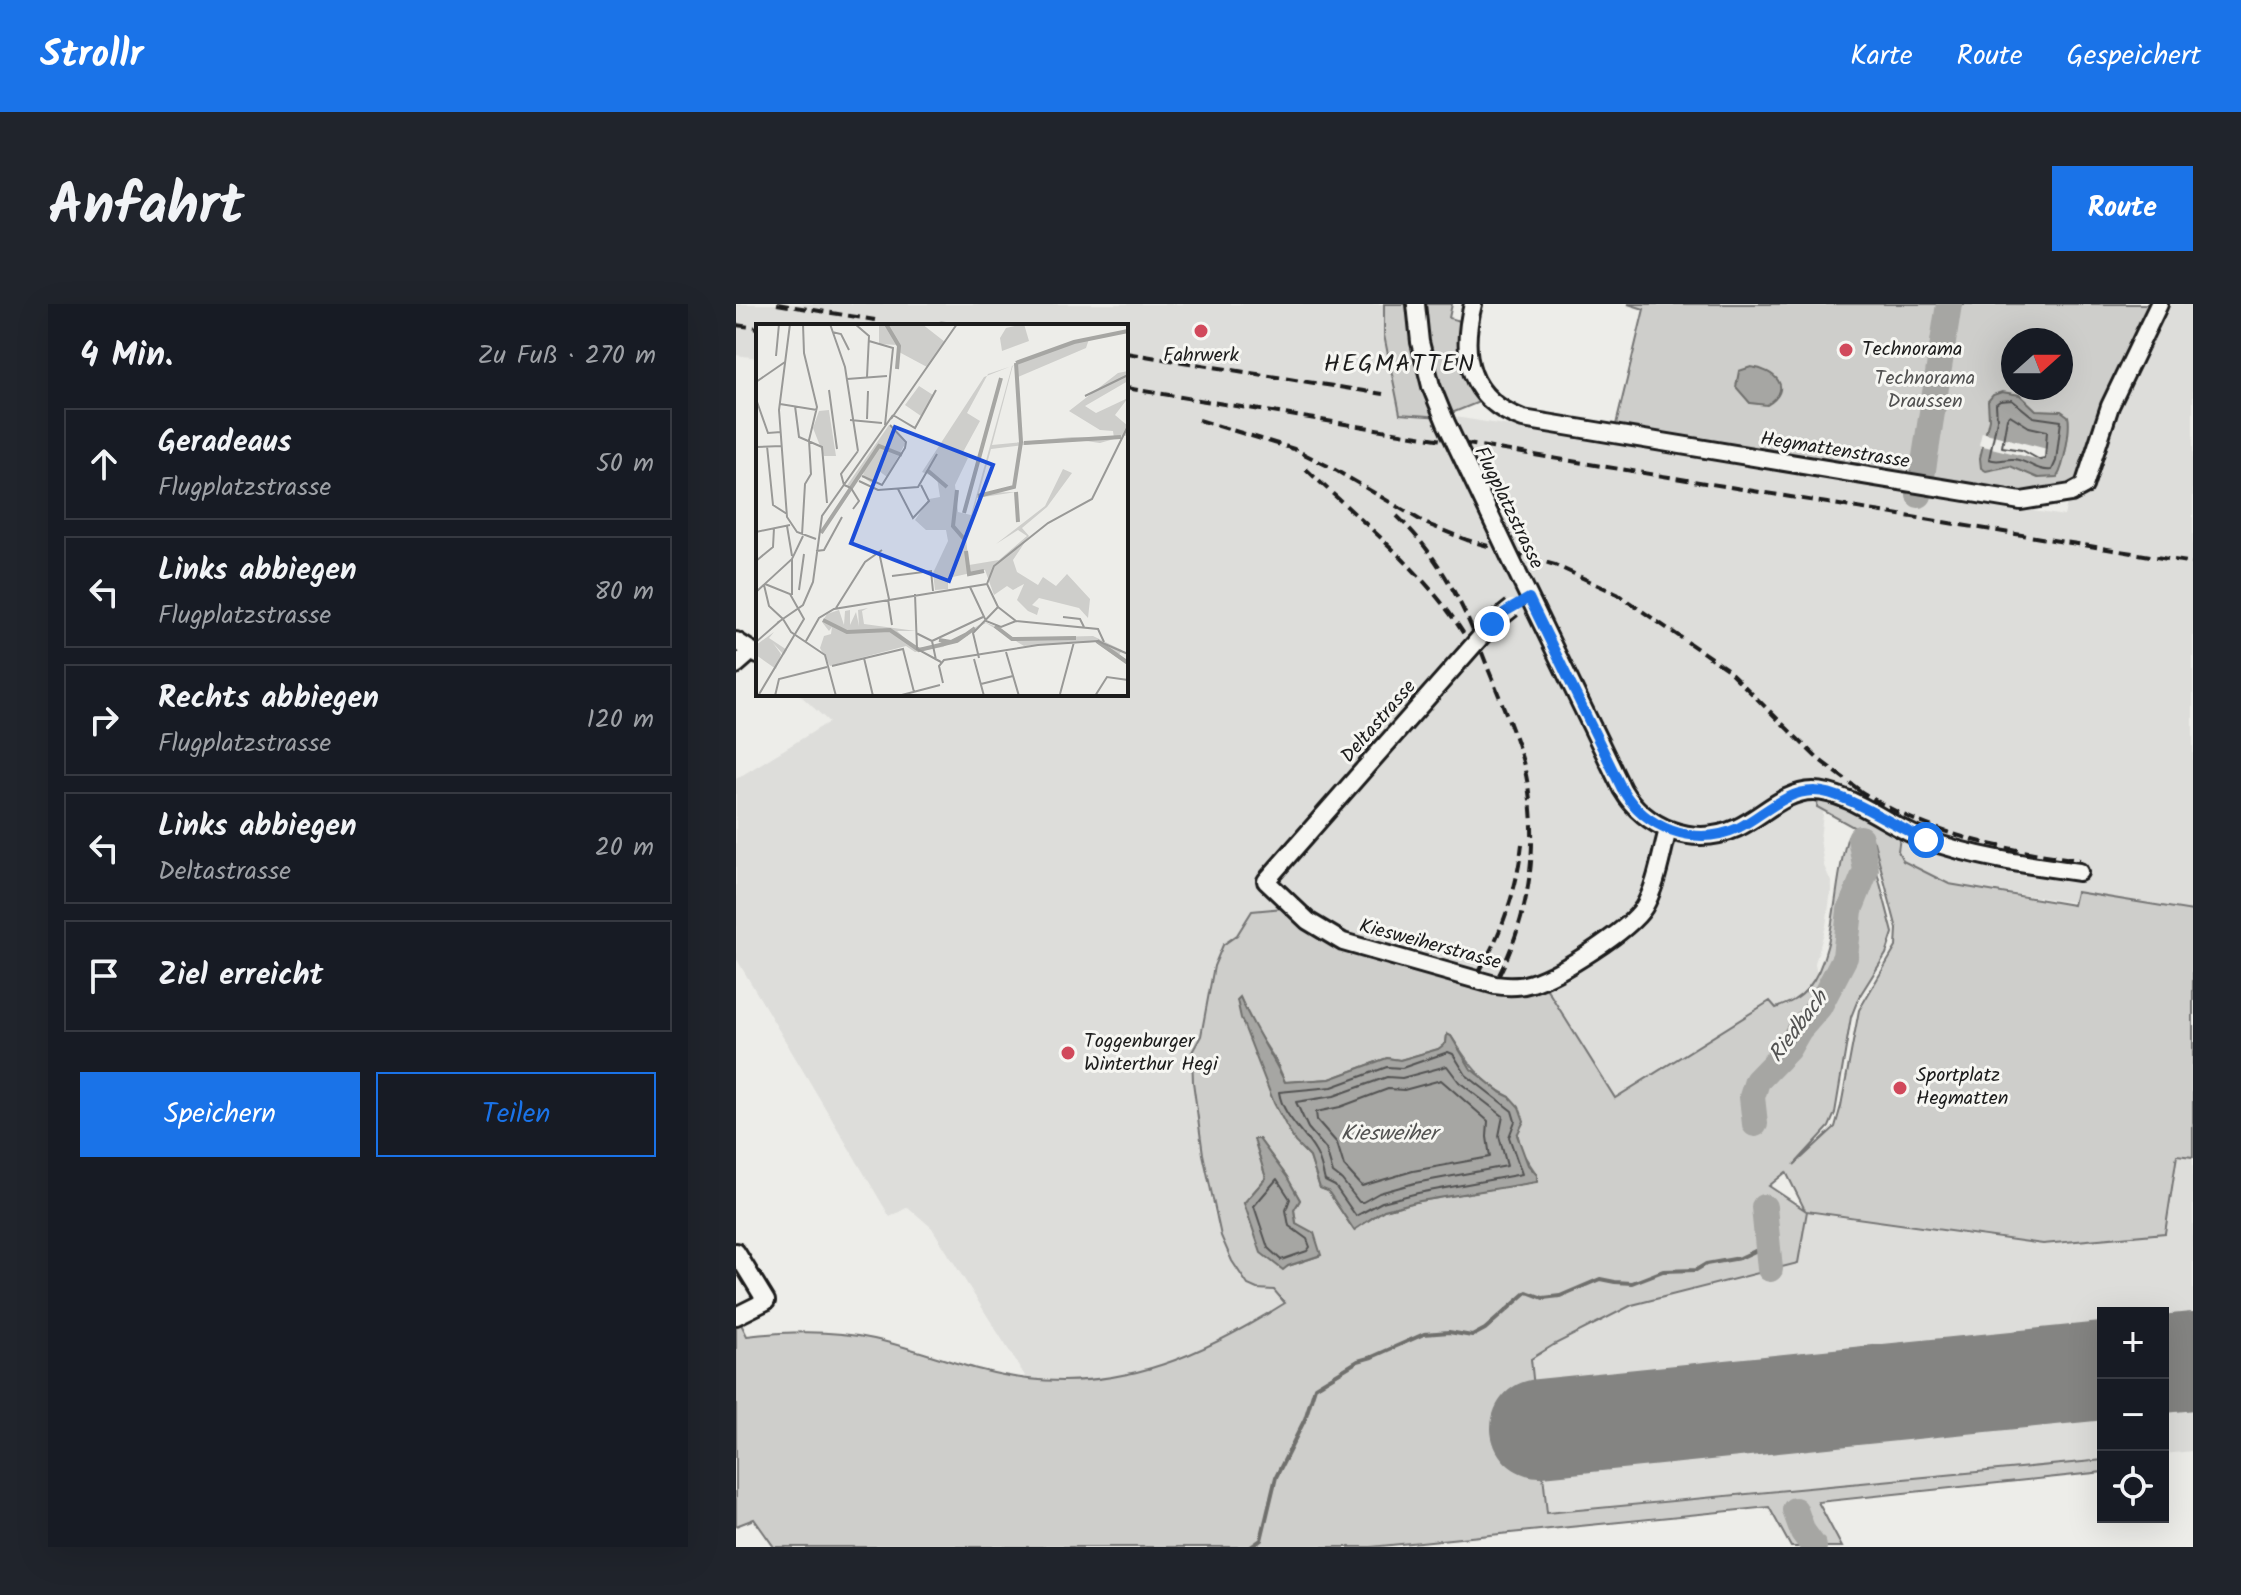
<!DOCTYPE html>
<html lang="de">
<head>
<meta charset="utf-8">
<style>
	:root { --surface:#171b24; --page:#20242c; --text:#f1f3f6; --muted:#9ea1a6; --line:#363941; --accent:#1a73e8 }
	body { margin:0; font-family:Kalam,sans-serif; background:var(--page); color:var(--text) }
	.controls { position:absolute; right:24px; bottom:24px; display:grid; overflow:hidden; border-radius:0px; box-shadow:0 8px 32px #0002 }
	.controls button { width:72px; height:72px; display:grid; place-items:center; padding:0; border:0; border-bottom:2px solid var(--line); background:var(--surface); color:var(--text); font:40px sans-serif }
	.compass { position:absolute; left:1265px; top:24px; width:72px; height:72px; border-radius:50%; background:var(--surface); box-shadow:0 8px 32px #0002; rotate:69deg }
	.stop { position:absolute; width:24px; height:24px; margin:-18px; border:6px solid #1a73e8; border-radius:50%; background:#fff }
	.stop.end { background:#1a73e8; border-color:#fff; box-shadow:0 2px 8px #0008 }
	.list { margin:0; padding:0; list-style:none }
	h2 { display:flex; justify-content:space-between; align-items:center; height:104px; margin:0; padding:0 32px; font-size:34px }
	h2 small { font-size:26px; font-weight:400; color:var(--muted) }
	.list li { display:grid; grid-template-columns:52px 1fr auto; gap:24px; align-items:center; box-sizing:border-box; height:112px; margin:0 16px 16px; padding:0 16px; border:2px solid var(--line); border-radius:0px }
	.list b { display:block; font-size:30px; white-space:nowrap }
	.list p { margin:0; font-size:26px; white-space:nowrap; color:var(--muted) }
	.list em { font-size:26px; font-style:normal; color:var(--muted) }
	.actions { display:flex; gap:16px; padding:24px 32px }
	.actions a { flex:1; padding:18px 0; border:2px solid var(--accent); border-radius:0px; text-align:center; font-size:28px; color:var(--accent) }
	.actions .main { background:var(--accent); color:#fff }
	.icon { flex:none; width:44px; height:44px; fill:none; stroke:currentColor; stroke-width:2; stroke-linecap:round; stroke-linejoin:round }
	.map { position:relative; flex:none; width:1457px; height:1243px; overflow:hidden; border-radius:0px }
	header { display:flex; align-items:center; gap:48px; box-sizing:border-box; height:112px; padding:0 40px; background:var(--accent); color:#fff }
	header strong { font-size:38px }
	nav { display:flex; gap:44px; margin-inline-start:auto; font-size:28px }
	.intro { display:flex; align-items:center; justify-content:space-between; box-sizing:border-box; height:192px; padding:0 48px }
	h1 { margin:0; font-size:56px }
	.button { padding:20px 36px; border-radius:0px; background:var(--accent); color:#fff; font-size:28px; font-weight:700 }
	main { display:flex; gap:48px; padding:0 48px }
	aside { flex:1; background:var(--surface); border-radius:0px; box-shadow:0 8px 32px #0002 }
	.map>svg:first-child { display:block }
</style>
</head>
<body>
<header>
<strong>Strollr</strong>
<nav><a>Karte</a><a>Route</a><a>Gespeichert</a></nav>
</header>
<div class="intro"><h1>Anfahrt</h1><a class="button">Route</a></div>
<main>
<aside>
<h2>4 Min.<small>Zu Fuß · 270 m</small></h2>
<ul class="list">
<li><svg class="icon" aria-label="ahead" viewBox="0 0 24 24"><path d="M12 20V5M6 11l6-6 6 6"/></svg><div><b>Geradeaus</b><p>Flugplatzstrasse</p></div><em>50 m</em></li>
<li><svg class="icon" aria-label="left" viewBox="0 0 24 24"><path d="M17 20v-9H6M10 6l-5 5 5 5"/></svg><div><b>Links abbiegen</b><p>Flugplatzstrasse</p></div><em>80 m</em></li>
<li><svg class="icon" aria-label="right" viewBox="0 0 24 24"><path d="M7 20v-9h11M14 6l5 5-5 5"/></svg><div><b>Rechts abbiegen</b><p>Flugplatzstrasse</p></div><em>120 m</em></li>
<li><svg class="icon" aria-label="left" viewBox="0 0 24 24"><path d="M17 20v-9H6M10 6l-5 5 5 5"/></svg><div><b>Links abbiegen</b><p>Deltastrasse</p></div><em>20 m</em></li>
<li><svg class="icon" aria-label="arrive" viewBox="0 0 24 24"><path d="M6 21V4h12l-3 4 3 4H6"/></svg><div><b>Ziel erreicht</b></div></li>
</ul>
<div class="actions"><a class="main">Speichern</a><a>Teilen</a></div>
</aside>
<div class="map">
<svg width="1457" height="1243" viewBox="0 0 1457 1243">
	<rect width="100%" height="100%" fill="#edede9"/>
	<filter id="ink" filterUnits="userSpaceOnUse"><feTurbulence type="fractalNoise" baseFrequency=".0125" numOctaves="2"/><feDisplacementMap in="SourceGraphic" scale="16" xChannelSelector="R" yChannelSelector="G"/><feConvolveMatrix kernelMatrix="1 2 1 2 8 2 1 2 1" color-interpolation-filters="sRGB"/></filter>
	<g filter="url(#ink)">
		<!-- built -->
		<g fill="#ddddda">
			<polygon points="0,0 648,0 648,31 664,104 1328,212 1331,199 1330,190 1342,187 1423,0 1457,0 1457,616 1213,580 1167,557 1147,508 1091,478 1084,535 1088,562 1096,580 1090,622 1079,659 1081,672 1077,678 1061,695 1040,704 1034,697 879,794 811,685 792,699 516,607 501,631 487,641 478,662 465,733 456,748 460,807 478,909 496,957 512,981 538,986 550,999 504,1028 432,1061 374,1074 331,1077 291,1075 196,924 172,903 154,913 0,654 0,475 93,418 63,390 390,390 390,22 22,22 22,54 0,51"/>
			<polygon points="1441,851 1457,853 1457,1147 1427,1150 1427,1009 1367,1009 1367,1156 811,1210 795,1055 819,1040 896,1001 975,982 1070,907 1307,940"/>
		</g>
		<!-- green -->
		<g fill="#cececb" stroke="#757574" stroke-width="2" fill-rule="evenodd">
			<polygon points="648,0 716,0 713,14 732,19 730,35 753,94 706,113 664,110 648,31"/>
			<path d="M892 0H1417L1346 172 1338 179 1293 189 1205 178 879 125 908 5ZM1277 36H1325V84H1277Z"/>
			<path d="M1083 487 1165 526 1162 547 1167 557 1213 580 1337 601 1340 588 1457 607V853L1441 851 1429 929 1307 940 1071 907 1062 959 896 1001 819 1040 795 1055 811 1209 1367 1156V1168L1082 1198 1106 1243H1055L1033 1203 635 1243H38L18 1215 0 1222V1020L4 1018 11 1032C53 1027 97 1026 138 1035 190 1047 239 1069 292 1075 391 1086 468 1050 549 999L538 986 521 985 512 981 496 957 485 932 467 850 457 778 456 748 465 732 478 662 487 641 501 631 516 607 547 604 573 626 766 689 786 690 809 682 879 794 1034 697 1040 704C1053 699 1063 695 1072 684 1101 650 1097 576 1112 532L1120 530 1134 541 1157 629 1150 650 1123 693 1115 713 1099 809 1093 823 1058 861 1099 823 1105 802 1123 706 1160 643 1161 625 1138 538 1132 531 1081 503ZM504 694 515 719 540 757 549 778 594 775 651 754 664 756 703 745 710 739 711 731 715 732C731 757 746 780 774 793L785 847 801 871 796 878 684 897 648 906 618 926 592 887 584 884 574 853 559 837ZM519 835H523L551 873 564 896 558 906 560 919 568 925 583 952 549 963 508 899 530 874ZM1050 868 1069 906 1033 882Z"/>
		</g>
		<!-- water -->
		<g fill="#a6a6a3" stroke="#6f6f6d" stroke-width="2">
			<path d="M1015 63C1039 66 1058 84 1031 101L1014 99 1000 83 1003 67Z"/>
			<path d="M1266 88 1284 91 1300 106 1325 107 1332 112C1335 124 1328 163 1321 173L1302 174 1274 162 1250 167 1245 164 1244 154 1253 115 1252 97 1257 91Z"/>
			<path d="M504 693C517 723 535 749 549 778L594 775 651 754 664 756 702 745 710 739 711 730 715 732 735 765 765 789 774 793 783 803 788 817 781 831 792 861 801 871V878L684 897 648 906 618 926 592 887 584 884 574 853 559 838 538 799 505 714 501 696Z"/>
			<polygon points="518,835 523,835 551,873 564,896 558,906 560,919 578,929 585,951 552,962 547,966 525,949 508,899 530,874"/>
		</g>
		<!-- pier -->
		<polygon fill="#edede9" points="1246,128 1311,145 1308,157 1243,141"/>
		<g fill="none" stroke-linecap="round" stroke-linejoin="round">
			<!-- shore -->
			<g stroke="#535352" stroke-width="2">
				<path d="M1276 96 1297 113 1325 117 1320 157 1316 166C1301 168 1293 157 1278 155 1268 154 1263 159 1253 155L1261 116 1260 100 1264 97Z"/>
				<polygon points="1274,111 1293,123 1311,127 1309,155 1304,156 1286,146 1266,143 1271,114"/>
				<path d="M712 748 717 750 730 771 776 807 779 817 773 833 786 870 682 889 646 898 620 912 599 882 589 877C586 866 585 856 579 847 568 828 546 811 543 788L596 783 651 763 666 764Z"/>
				<polygon points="711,762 723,778 767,812 763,832 771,862 679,879 643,889 627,898 623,898 606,876 597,869 590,845 572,824 560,798 598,792 651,773 666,774"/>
				<polygon points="705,776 752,817 751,833 754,853 677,867 626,882 608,862 601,839 581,816 580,808 604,803 652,785 668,786"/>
				<polygon points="541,875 554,895 550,906 553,922 571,935 574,943 571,947 545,956 532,944 518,902"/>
			</g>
			<!-- stream -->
			<polyline stroke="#6f6f6d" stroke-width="4" points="515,1243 525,1236 540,1173 569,1115 579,1083 622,1057 636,1053 688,1030 713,1028 736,1032 749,1025 791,988 807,994 824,992 864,975 879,978 896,979 927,967 960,966 970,960 1004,954 1032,941"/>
			<!-- river -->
			<g stroke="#a6a6a3" stroke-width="26">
				<polyline points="1183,191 1213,0"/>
				<polyline points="1019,820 1016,793 1021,777 1052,745 1063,726 1083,703 1109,653 1114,606 1130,566 1124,534"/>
				<polyline points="1028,903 1034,965"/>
				<polyline points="1059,1206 1067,1228 1078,1243"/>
			</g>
			<!-- runway -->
			<g stroke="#848482" stroke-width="98">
				<polyline points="1427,1060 1457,1057"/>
				<polyline points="804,1124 1367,1067"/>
			</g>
			<defs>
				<g id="minor">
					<polyline points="680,0 684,38 695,82"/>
					<path d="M737 0C724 51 732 95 787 115L1285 197 1335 189 1348 182 1374 102 1423 0"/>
					<path d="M781 268 886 485C909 524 957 544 1001 524 1026 513 1048 487 1077 487 1113 487 1154 523 1188 535 1237 553 1292 561 1343 568"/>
					<polyline points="0,337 22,351"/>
					<polyline points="0,361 16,347"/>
					<path d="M629 464 530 577 572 617 607 638 759 681C772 683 784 683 796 679 823 671 894 626 908 603 921 581 925 550 932 526"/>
					<polyline points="0,948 30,997 0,1012"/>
				</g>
			</defs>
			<!-- minor casing -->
			<use href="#minor" stroke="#1c1c1c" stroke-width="22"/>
			<!-- minor -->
			<use href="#minor" stroke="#f6f6f2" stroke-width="16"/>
			<!-- rail -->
			<g stroke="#1c1c1c" stroke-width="4" stroke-dasharray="12 6" stroke-linecap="butt">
				<polyline points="41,0 139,16"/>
				<polyline points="204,19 223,22"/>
				<polyline points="0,21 22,24"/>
				<polyline points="390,49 647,90"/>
				<polyline points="390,84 1457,259"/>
				<polyline points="463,116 558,145 596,164 691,220 731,236 819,261 881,290 991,365 1081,454 1130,491"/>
				<path d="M570 165C628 220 693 270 734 340"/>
				<path d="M661 212C707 256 731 308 753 367 765 397 778 427 787 458 805 529 796 606 763 671"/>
				<path d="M1121 485C1189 530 1264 545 1344 556"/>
				<path d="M743 668C766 628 781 586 786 540"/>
			</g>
			<defs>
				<g id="minor-bridge">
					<polyline points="695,82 710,119 781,268"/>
					<polyline points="629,464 756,320 776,304"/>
				</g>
			</defs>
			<!-- minor-bridge casing -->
			<use href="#minor-bridge" stroke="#1c1c1c" stroke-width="22" stroke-linecap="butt"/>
			<!-- minor-bridge -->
			<use href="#minor-bridge" stroke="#f6f6f2" stroke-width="16"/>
		</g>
	</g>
	<g fill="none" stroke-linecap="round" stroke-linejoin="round" filter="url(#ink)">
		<!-- route -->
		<path stroke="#1a73e8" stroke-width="10" d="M756 320 769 308 793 294 886 485C909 524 958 544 1002 524 1027 512 1048 487 1078 487 1108 487 1159 523 1190 536"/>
	</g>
	<!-- markers -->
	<g fill="#d1495b" stroke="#f6f6f2" stroke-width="3">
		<circle cx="465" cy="27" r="8"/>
		<circle cx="1110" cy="46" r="8"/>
		<circle cx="332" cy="749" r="8"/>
		<circle cx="1164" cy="784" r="8"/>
	</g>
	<g text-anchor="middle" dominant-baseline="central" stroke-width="6" stroke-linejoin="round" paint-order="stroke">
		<!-- poi labels -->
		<g font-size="20" fill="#1c1c1c" stroke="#f6f6f2" text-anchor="start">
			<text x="1126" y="46">Technorama</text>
			<text x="465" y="52" text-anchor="middle">Fahrwerk</text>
			<text x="348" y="738">Toggenburger<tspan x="348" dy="23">Winterthur Hegi</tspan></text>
			<text x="1180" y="772">Sportplatz<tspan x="1180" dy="23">Hegmatten</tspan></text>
		</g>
		<!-- park labels -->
		<g font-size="20" fill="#515151" stroke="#f6f6f2">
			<text x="1189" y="75">Technorama<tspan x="1189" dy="23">Draussen</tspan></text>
		</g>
		<!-- street labels -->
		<g font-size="20" fill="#1c1c1c" stroke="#f6f6f2">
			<text transform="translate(1099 147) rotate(9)">Hegmattenstrasse</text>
			<text transform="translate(772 204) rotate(64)">Flugplatzstrasse</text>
			<text transform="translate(643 418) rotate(-49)">Deltastrasse</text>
			<text transform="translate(694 641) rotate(15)">Kiesweiherstrasse</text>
		</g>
		<!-- water labels -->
		<g font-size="22" font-style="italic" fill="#535352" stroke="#f6f6f2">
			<text transform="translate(1063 723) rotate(-53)">Riedbach</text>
			<text x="653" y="830">Kiesweiher</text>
		</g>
		<!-- quarter labels -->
		<g font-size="24" letter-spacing="2" fill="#1c1c1c" stroke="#f6f6f2">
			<text x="664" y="60">HEGMATTEN</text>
		</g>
	</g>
	<!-- overview -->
	<g transform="translate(20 20)">
		<rect width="372" height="372" fill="#edede9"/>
		<path d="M166 0 189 18 171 43 143 28 142 21 123 20V0ZM268 0 273 17 246 27 244 14 250 4ZM372 6 333 15 330 24 262 53 261 41H257L236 121 316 113 358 114 357 107 344 106 313 87 362 49 372 47V57L329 82 340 89 372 74 359 91 372 102V111L344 119 316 115 235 125 223 169 260 168 221 174 210 215 213 241 243 236 271 212 262 206 240 220 289 182 307 145 316 149 291 183 266 204 273 212 257 236 261 248 282 261 287 253 300 262 311 250 334 275 332 294 323 284 283 274 276 281 283 284 281 291 272 287 261 276 268 260 257 266 251 262 238 271 229 246 192 254V265L179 266 177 249 192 217 190 206H170L159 196 173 175 184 173 181 154 166 148 228 53 318 17ZM256 42 215 191 202 188 199 161 212 134 206 130 224 97 211 89 232 50ZM163 62 177 71 165 92 149 81ZM73 86V87L80 132H68L57 104 63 87ZM133 101 150 118 131 153 123 147 115 159 107 153 108 145 97 162 90 163ZM112 284 106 287 108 300 160 307H141L160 324 189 321 228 298 244 304 258 314 337 312 366 326 363 331 372 341 339 318 268 322 230 299 187 323 159 328 150 322 74 342 64 324 68 312 75 310 76 303 73 307 66 298 71 290 83 286 88 301 89 287 94 286V301L100 288 103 302 102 286ZM18 308 13 314 31 326 28 331 17 319 25 330 20 345 0 331V321Z" fill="#cececb" fill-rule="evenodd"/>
		<path fill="none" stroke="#a6a6a3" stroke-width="4" d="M130 0 143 22 141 45M260 39 318 18 372 7M268 119 365 113M171 146 191 163M201 166 197 202 209 216M260 168 262 198M222 172 258 163 265 118 260 39M208 189 245 54M65 209 123 122 146 131M210 227 213 250 228 247M67 296 91 308 134 306 163 326 201 317 219 304M239 302 256 315 320 314M183 316 195 318 211 310M341 317 372 339"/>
		<path fill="none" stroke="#999997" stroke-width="2" d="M34 0 23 86 31 193 41 208 60 215M74 0 89 43 102 127M99 0 113 12 111 53M76 8 85 10 93 26M113 17 137 24 129 101M20 32 23 0M91 55 131 52M0 58 29 38M73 66 81 125M329 72 372 51M0 75 12 109 25 108M24 80 61 86M39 82 43 113 66 123 71 179M137 91 159 104 180 66M111 95 112 67M135 95 201 0M94 96 126 99M11 122 17 181 31 190M0 123 26 122M106 152 126 161 149 124 150 118 134 101M103 157 122 166 162 163 181 130M95 164 88 161 85 150 102 127M95 164 103 177 97 185M142 165 157 194 173 177 165 161M31 202 36 232M0 208 34 201M46 211 49 160 55 150 53 116 61 83 48 29 47 0M60 227 68 226 86 193M123 228 133 275M0 237 17 223 18 204M136 252 175 247 177 267M8 261 13 282 27 295M214 263 230 297 245 303 260 297M43 266 48 230M0 268 36 235 47 212M159 270 161 325 185 338M36 271V235M132 275 136 301M242 283 231 260 238 242 292 199 336 175 372 102M242 283 260 297 342 305 348 318M80 284 109 238 126 226M307 293 324 295 328 303M27 295 35 308 69 331 80 372M21 299 47 281 57 258 66 192 137 91M160 309 176 317 180 336M50 317 63 294 78 285 231 260M176 317 227 293M0 318 24 297M250 328 263 372M108 334 117 372M223 334 217 309 242 283M218 335 228 372M76 342 147 325 158 368M187 359 183 342 188 336 282 321 342 317 372 330M225 360 257 352M304 370 318 318M2 372 48 295 34 270 9 260M19 372 23 355 71 343M142 372 184 361M262 372H321M339 372 351 353 372 356"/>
		<path fill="#1d4ed8" fill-opacity="0.15" stroke="#1d4ed8" stroke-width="4" d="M139 103 237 141 193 257 95 219Z"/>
		<rect width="372" height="372" fill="none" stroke="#1c1c1c" stroke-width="4"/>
	</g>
</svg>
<div class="controls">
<button>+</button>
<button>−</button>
<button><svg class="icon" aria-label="locate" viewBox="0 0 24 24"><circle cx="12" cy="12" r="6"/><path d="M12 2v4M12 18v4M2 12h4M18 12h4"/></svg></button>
</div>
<svg class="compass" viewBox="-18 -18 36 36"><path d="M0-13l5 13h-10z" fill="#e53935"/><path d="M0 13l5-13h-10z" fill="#9ea1a6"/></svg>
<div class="stop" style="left:1190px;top:536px"></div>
<div class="stop end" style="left:756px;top:320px"></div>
</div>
</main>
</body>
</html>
